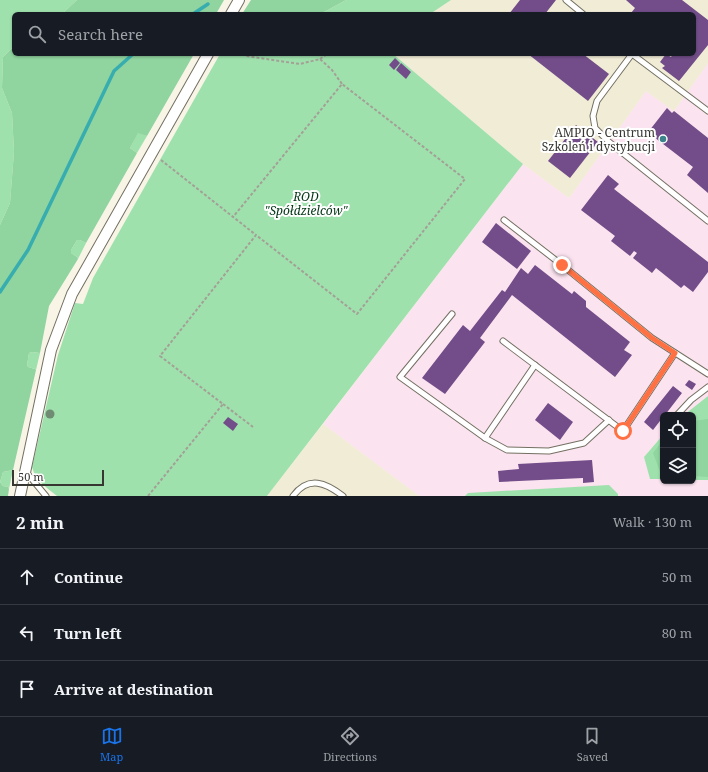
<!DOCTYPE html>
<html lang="en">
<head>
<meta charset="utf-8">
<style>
	:root { --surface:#171b24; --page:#242831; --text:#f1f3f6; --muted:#9ea1a6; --line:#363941; --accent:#1a73e8 }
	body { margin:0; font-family:"Noto Serif",serif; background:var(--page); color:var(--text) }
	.controls { position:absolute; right:12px; bottom:12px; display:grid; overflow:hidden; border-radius:6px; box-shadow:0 1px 3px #0004 }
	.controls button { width:36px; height:36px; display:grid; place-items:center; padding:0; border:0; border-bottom:1px solid var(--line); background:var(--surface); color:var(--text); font:20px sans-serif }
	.scale { position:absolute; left:12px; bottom:10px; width:92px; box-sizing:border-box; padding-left:4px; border:2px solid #373631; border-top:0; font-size:11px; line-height:14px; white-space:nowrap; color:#373631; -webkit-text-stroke:3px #fff; paint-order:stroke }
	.stop { position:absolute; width:12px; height:12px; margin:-9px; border:3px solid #ff7043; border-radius:50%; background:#fff }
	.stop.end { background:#ff7043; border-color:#fff; box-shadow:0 1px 4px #0008 }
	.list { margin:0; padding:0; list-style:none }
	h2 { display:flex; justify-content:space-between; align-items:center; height:52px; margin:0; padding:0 16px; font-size:17px }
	h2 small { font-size:13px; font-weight:400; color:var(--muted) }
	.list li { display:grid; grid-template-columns:26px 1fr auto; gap:12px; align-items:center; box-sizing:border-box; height:56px; padding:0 16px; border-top:1px solid var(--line) }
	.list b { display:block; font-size:15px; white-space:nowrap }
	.list em { font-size:13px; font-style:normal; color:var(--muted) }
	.icon { flex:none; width:22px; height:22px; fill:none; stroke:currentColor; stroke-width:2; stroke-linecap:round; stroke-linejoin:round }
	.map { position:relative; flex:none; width:708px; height:496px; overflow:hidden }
	.search { position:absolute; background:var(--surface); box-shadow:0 1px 3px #0004; left:12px; right:12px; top:12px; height:44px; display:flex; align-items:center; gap:10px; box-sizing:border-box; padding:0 14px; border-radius:6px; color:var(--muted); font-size:15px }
	.sheet { height:220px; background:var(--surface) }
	nav { display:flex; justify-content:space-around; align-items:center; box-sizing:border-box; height:56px; border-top:1px solid var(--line); background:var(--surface); font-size:11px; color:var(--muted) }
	nav a { display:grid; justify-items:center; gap:2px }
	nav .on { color:var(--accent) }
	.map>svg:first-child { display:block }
</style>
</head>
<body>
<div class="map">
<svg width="708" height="496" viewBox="0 0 708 496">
	<rect width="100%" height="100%" fill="#f8f5e7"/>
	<!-- commercial -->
	<polygon fill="#fbe3ef" points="708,63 708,396 684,415 663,415 663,435 644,457 651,479 663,479 663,481 708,480 708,496 419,496 323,424 523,164 569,198 646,91 674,111"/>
	<!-- built -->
	<g fill="#f1ecd6">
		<polygon points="451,0 708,0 708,63 674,111 646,91 569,198 523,164 393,54 694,54 694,14 430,14"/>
		<polygon points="323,424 419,496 267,496"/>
	</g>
	<!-- green -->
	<g fill="#9fe1ad">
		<polygon points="0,0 77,0 62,14 14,14 14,46 3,57 2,88 12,113 14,152 10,203 0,225"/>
		<polygon points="346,0 451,0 430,14 319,14 326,11"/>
		<path d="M220 54H393L523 164 267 496H57C46 487 36 481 32 467L58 355 75 303 83 304 93 278Z"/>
		<polygon points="138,132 147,136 137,153 130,148"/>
		<polygon points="77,240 80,240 86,243 78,259 77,257 71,253 71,250"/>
		<polygon points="32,352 40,353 36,370 35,369 28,367 27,365 29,353"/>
		<polygon points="708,396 708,480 693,480 693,415 684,415"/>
		<polygon points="663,435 663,479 650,479 644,457"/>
		<polygon points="13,470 9,489 8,487 3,486 0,482 3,472"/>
		<polygon points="609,485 618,494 618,496 465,496 468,493"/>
	</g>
	<!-- forest -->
	<g fill="#90d49f">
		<polygon points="77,0 224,0 216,14 62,14"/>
		<polygon points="251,0 346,0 326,11 319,14 242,14"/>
		<polygon points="14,46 14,54 194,54 147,136 138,133 130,148 137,153 86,243 80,240 77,240 71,250 71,253 77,257 78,259 49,306 40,353 32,352 29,353 27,365 28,367 35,369 36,370 13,470 3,472 0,482 3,486 8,487 9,489 8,496 0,496 0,225 10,203 14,152 12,113 2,88 3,57"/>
		<polygon points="708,419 708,477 693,476 693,421"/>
		<polygon points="663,440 663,477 662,477 653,453"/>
	</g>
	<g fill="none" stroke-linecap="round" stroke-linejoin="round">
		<!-- stream -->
		<g stroke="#37adaf" stroke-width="3.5">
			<polyline points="193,14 208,4"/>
			<polyline points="0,292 28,250 114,71 133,54"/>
		</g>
	</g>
	<!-- building -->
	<g fill="#724d89">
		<polygon points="520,0 556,0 545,14 509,14"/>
		<polygon points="626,0 682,0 708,20 708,45 679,81 662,68 665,66 660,62 666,54 671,57 673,54 694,54 694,14 633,14 631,13 635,8"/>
		<polygon points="528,54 583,54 609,74 588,101"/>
		<polygon points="395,58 400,63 394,70 389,65"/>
		<polygon points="401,63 411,72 406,79 396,70"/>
		<polygon points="667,108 672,113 674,111 708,138 708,193 687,175 693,167 654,137 655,135 649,131"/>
		<polygon points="576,125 598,142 570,178 548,161"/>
		<polygon points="608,175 619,184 614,189 708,262 708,272 693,292 684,285 681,288 656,268 652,273 633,258 637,253 634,251 630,256 611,241 615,236 581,210"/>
		<polygon points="496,223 531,251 517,269 482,242"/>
		<polygon points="535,265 572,294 574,291 586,301 586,307 630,342 624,350 632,355 615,377 512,295 480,338 485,342 445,394 422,378 463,325 470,331 502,290 505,292 521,268 528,274"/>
		<polygon points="689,380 696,384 692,390 685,385"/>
		<polygon points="673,386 682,393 665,415 663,415 663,417 653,430 644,422"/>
		<polygon points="548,403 573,422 560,440 535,420"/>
		<polygon points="228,417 238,424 233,431 223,423"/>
		<polygon points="592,460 594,482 583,483 583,478 499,482 498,471 519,469 518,464"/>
	</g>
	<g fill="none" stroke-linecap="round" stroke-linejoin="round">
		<defs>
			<g id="service">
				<polyline points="566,0 583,14"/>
				<polyline points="708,111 632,54 597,101 593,116 595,128 609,142 708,221"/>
				<polyline points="504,220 562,265 652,338 708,374"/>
				<polyline points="452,314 400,377 485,438 507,450 549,451 584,443 609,420"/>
				<polyline points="503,341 623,431 675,353"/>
				<polyline points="677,415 691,400 708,387"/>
				<polyline points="485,438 535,365"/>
				<polyline points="26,472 46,496"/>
				<path d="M293 496C309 475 326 483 343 496"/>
			</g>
			<g id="minor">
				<polyline points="231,14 239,0"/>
				<polyline points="20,496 51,350 72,294 208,54"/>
			</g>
		</defs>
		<!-- service casing -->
		<use href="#service" stroke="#737063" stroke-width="7"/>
		<!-- minor casing -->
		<use href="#minor" stroke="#737063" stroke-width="12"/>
		<!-- path -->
		<g stroke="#a3a096" stroke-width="2" stroke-dasharray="3 2" stroke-linecap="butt">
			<polyline points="242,54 246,56 300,64 320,59 332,70 342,84"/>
			<polyline points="320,59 327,54"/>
			<polyline points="161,160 256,235"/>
			<polyline points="223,404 253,427"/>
			<polyline points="148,496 223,404 160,356 256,235 357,314 465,179 342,84 233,217"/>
		</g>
		<!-- service -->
		<use href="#service" stroke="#fff" stroke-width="5"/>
		<!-- minor -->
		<use href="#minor" stroke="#fff" stroke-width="10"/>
	</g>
	<!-- trees -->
	<circle fill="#708b73" cx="50" cy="414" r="4.5"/>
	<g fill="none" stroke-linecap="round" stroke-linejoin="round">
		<!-- route -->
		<polyline stroke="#ff7043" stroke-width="5" points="562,265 652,338 675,353 623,431"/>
	</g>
	<!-- markers -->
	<circle fill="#3c848a" stroke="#fff" stroke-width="1.5" cx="663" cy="139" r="4"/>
	<g text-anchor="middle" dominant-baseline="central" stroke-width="4" stroke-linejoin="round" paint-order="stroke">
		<!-- poi labels -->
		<g font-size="12" fill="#373631" stroke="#fff" text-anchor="end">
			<text x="655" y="132">AMPIO - Centrum<tspan x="655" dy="14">Szkoleń i dystybucji</tspan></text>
		</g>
		<!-- park labels -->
		<g font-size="12" font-style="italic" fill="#003514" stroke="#fff">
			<text x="306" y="196">ROD<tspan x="306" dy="14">"Spółdzielców"</tspan></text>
		</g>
	</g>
</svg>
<div class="controls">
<button><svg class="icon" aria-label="locate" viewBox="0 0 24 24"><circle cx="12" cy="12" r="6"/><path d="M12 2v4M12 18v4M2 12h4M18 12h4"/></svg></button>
<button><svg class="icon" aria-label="layers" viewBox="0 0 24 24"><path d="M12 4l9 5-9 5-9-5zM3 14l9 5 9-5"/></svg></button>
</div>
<div class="scale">50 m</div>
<div class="stop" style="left:623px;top:431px"></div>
<div class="stop end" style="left:562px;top:265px"></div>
<div class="search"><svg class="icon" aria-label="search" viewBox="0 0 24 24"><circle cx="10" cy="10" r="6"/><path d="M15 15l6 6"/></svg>Search here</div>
</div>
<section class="sheet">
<h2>2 min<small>Walk · 130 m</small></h2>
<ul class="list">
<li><svg class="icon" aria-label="ahead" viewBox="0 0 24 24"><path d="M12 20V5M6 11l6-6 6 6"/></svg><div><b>Continue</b></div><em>50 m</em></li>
<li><svg class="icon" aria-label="left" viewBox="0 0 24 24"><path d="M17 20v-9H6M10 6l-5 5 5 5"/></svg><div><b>Turn left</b></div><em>80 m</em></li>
<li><svg class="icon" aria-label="arrive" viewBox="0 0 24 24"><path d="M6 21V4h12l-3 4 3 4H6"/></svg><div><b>Arrive at destination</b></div></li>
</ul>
</section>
<nav>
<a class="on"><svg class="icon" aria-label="map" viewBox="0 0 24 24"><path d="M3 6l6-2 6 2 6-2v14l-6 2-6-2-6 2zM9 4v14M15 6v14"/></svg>Map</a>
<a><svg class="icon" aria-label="directions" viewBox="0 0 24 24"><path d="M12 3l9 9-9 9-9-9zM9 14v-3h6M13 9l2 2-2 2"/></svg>Directions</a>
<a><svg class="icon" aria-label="saved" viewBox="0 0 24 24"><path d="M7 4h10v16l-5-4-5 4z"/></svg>Saved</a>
</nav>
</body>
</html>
